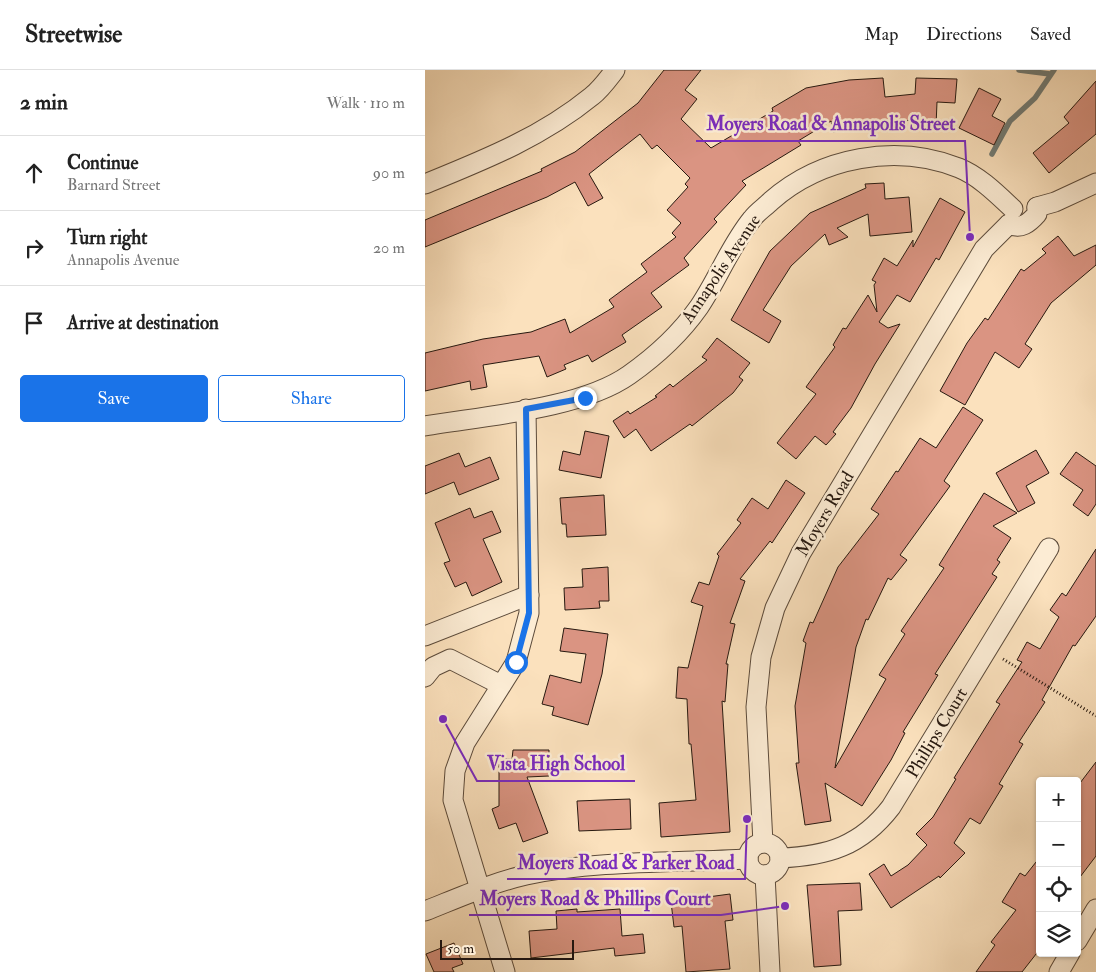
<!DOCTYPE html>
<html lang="en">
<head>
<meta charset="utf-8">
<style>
	:root { --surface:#fff; --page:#f2f2f2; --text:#222; --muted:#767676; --line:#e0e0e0; --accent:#1a73e8 }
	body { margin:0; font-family:"IM FELL Double Pica",serif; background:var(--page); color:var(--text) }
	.controls { position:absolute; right:15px; bottom:15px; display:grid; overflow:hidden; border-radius:5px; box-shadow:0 1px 4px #0004 }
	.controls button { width:45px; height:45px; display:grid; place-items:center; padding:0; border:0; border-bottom:1px solid var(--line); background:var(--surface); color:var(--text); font:25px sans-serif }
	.scale { position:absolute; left:15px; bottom:12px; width:134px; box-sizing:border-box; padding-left:5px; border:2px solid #271910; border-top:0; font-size:14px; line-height:18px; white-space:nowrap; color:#271910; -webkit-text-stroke:4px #fcecd4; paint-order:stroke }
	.stop { position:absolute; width:15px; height:15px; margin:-11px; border:4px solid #1a73e8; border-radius:50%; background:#fff }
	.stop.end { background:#1a73e8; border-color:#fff; box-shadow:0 1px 5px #0008 }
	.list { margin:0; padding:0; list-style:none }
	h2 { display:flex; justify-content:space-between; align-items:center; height:65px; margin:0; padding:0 20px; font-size:21px }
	h2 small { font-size:16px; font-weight:400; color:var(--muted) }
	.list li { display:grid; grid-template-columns:32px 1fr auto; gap:15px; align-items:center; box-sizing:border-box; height:75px; padding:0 20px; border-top:1px solid var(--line) }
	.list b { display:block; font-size:19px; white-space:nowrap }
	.list p { margin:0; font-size:16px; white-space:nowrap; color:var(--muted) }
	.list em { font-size:16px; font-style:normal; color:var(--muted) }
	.actions { display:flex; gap:10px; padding:15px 20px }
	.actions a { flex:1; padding:11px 0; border:1px solid var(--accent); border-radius:5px; text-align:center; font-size:18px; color:var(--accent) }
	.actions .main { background:var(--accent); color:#fff }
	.icon { flex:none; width:28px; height:28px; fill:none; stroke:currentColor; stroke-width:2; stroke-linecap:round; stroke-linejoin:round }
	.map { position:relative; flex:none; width:671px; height:902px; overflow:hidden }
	header { display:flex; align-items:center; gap:30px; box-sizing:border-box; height:70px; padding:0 25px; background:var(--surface); border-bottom:1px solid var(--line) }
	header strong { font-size:24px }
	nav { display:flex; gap:28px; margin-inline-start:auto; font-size:18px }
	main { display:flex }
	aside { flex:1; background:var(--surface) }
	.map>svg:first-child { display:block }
</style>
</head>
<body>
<header>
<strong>Streetwise</strong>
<nav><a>Map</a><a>Directions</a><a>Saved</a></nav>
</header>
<main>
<aside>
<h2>2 min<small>Walk · 110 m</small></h2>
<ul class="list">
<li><svg class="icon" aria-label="ahead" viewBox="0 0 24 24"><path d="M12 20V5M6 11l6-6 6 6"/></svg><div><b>Continue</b><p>Barnard Street</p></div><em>90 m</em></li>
<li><svg class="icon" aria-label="right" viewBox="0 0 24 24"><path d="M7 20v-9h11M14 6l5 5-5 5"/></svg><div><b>Turn right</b><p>Annapolis Avenue</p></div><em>20 m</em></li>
<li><svg class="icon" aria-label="arrive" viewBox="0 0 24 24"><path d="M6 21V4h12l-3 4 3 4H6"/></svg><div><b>Arrive at destination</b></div></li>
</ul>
<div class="actions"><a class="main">Save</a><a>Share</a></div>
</aside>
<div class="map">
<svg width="671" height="902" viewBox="0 0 671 902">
	<rect width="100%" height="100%" fill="#fbe1bd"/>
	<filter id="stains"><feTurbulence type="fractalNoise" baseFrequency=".004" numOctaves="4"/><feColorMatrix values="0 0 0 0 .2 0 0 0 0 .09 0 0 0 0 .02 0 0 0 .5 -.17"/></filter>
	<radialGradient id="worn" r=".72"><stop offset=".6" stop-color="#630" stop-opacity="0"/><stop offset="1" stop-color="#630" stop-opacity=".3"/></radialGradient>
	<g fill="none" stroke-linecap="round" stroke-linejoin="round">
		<!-- stream -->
		<g stroke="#707b75" stroke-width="5.5">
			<polyline points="594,0 625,4"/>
			<polyline points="567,84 585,51 610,28 629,0"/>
		</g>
	</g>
	<!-- building -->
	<g fill="#da9482" stroke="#271910">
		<polygon points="239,0 276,0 260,20 272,29 256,49 286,78 348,41 347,38 381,18 424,10 458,8 460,27 490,24 491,8 532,9 530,33 512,32 511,56 489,55 489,50 432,55 433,58 408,62 406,51 373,71 376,75 317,111 321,115 289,149 292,152 259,188 264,195 226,223 237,237 197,265 201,272 167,292 163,285 139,295 141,299 122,307 114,286 58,295 62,317 46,320 45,311 0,321 0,283 58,269 106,262 140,249 145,263 189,237 184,230 222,202 216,194 251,167 247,163 256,153 242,140 263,117 260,114 265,108 232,75 227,79 215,64 164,104 178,128 163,136 150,112 122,127 0,177 0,150 117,101 116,99 150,82 213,33"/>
		<polygon points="671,11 671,64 624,103 608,83 644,53 639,47"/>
		<polygon points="554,18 576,29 567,46 580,53 569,75 534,58"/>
		<polygon points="459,113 460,129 484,127 487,162 445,166 443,144 412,158 423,167 404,175 400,164 366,196 338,240 356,251 344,273 306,250 345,181 385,143 441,118 440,114"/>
		<polygon points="515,128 540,142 514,190 511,188 485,232 472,225 454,252 463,258 475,254 450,294 426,338 408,362 411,364 401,375 390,366 371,389 352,373 391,324 381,317 410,277 408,275 418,258 421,259 443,225 452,242 449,215 451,212 447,210 459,188 472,196 488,170 488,177"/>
		<polygon points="633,166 649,186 671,175 671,195 626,233 600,274 607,279 594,298 570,282 540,335 515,321 542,273 560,248 563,250 596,199 599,201 621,183 617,179"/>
		<polygon points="292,268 325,293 314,307 318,310 308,323 267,356 265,354 226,381 211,359 199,368 188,351 203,341 205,344 232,327 230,326 245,314 248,317 282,290 277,287"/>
		<polygon points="538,337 558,350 519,411 525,416 475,485 482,490 466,510 463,508 443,550 441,549 431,577 410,698 461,609 454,605 480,564 476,561 519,498 514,495 559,423 592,443 568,456 586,468 572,490 575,492 567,504 572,507 510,604 513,605 478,662 480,663 466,690 437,736 400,713 406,751 380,755 371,693 374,693 370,636 381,573 378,571 385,552 388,553 413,497 454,444 446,439 471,401 473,402 495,368 511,378"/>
		<polygon points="160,361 184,366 176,408 134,400 138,381 155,385"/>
		<polygon points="611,380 624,403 601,416 610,433 593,442 571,403"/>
		<polygon points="651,382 671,396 671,434 663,446 648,435 658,420 635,404"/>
		<polygon points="34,383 40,397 65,387 74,409 34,425 29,412 0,424 0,396"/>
		<polygon points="361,410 380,423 347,473 345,471 315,509 320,511 305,553 310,554 301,594 303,594 300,632 297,631 305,762 236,767 234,733 271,730 266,674 264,674 262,629 251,628 253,597 263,598 278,536 266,532 274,512 284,515 294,486 292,484 316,453 312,450 327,428 343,439"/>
		<polygon points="179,425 181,465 142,467 141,454 137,454 135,428"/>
		<polygon points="45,438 49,448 67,441 76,462 58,469 77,512 47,526 41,512 30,517 19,493 25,491 10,453"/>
		<polygon points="671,479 671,546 650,576 648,575 617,630 620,632 594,672 598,674 574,714 578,716 555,754 545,748 529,773 540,783 515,808 514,806 466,838 444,804 459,794 466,806 483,795 502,775 491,764 508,747 531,709 529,708 575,634 571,632 597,592 592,590 602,572 615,579 634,547 625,540 637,523 641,526"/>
		<polygon points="183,497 184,531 174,531 175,538 140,540 139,518 158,517 157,499"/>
		<polygon points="139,558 183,564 177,604 163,655 127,645 129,637 117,634 125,605 156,613 161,584 135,581"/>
		<polygon points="88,680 124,680 124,706 102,707 123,763 98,772 91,753 74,759 67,739 74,736 74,689 87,689"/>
		<polygon points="671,692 671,786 652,811 652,717"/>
		<polygon points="205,729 206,759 154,761 152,731"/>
		<polygon points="615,787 615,879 597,902 551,902 570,875 566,872 591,840 577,832 595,803 600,806"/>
		<polygon points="435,813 437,840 413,841 416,895 389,897 382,815"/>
		<polygon points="305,824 308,850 300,851 305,899 261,902 257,856 249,857 246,832"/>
		<polygon points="152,839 152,842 195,839 197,866 218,864 220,883 190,886 189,878 106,888 104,861 132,859 131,841"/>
		<polygon points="29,873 38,894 27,898 29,902 9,902 1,884"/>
	</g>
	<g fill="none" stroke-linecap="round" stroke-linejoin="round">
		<defs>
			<g id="minor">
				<path d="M0 114C59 90 117 67 167 26 176 19 183 9 190 0"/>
				<polyline points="612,137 630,132 671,113"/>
				<path d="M584 154C596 160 604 153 612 144V137"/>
				<path d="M0 356C59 346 156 339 204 305 231 286 255 264 274 237 293 209 305 176 327 149 332 142 340 137 346 131 396 87 471 73 534 98 554 106 572 124 588 139"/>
				<polyline points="0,566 104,525"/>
				<polyline points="0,607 8,597 25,589 76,615"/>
				<polyline points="338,773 331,637 336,587 350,538 376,483 559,179 584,154"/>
				<circle cx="339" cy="789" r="16"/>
				<path d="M355 788C403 786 436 776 466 737L624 478"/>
				<polyline points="340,805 345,902"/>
				<path d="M0 841C33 828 66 813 101 805 173 790 250 793 323 789"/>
				<polyline points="652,871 671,839"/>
				<polyline points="80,902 28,730 30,701 40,673 91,592 104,543 101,339"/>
				<polyline points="634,902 645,883"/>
			</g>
		</defs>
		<!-- minor casing -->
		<use href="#minor" stroke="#5c4b3b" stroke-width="21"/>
		<!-- path -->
		<polyline stroke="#271910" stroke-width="3" stroke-dasharray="1 2.5" stroke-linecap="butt" points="578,589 671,646"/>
		<!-- minor -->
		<use href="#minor" stroke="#fcecd4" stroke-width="19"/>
	</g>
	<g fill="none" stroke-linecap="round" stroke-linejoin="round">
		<!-- route -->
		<polyline stroke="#1a73e8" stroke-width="6" points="91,592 104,543 101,339 160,328"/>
	</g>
	<g text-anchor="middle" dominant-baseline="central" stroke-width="5" stroke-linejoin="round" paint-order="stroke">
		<!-- street labels -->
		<g font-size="18" fill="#271910" stroke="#fcecd4">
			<text transform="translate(296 199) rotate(-56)">Annapolis Avenue</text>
			<text transform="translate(400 444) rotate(-59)">Moyers Road</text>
			<text transform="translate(512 663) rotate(-59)">Phillips Court</text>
		</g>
	</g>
	<!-- callouts -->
	<path fill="none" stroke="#7b2cbf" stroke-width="2" d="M545 167L540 71H271M18 649L52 711H210M322 749L320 809H82M360 836L296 845H44"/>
	<g fill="#7b2cbf" stroke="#fcecd4" stroke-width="2">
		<circle cx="545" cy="167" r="5"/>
		<circle cx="18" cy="649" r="5"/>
		<circle cx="322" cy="749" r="5"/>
		<circle cx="360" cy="836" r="5"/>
	</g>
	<g font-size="19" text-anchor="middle" font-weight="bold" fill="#7b2cbf" stroke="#fcecd4" stroke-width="5" stroke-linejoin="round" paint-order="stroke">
		<text x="406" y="60">Moyers Road &amp; Annapolis Street</text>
		<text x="131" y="700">Vista High School</text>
		<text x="201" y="799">Moyers Road &amp; Parker Road</text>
		<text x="170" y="835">Moyers Road &amp; Phillips Court</text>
	</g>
	<rect width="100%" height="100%" filter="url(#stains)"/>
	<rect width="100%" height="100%" fill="url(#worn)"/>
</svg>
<div class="controls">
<button>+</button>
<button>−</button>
<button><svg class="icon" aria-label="locate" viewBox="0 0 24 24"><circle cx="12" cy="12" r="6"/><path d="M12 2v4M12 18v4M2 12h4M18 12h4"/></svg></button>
<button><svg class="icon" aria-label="layers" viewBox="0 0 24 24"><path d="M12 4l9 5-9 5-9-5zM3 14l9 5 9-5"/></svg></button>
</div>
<div class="scale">50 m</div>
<div class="stop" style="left:91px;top:592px"></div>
<div class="stop end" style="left:160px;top:328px"></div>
</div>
</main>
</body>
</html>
